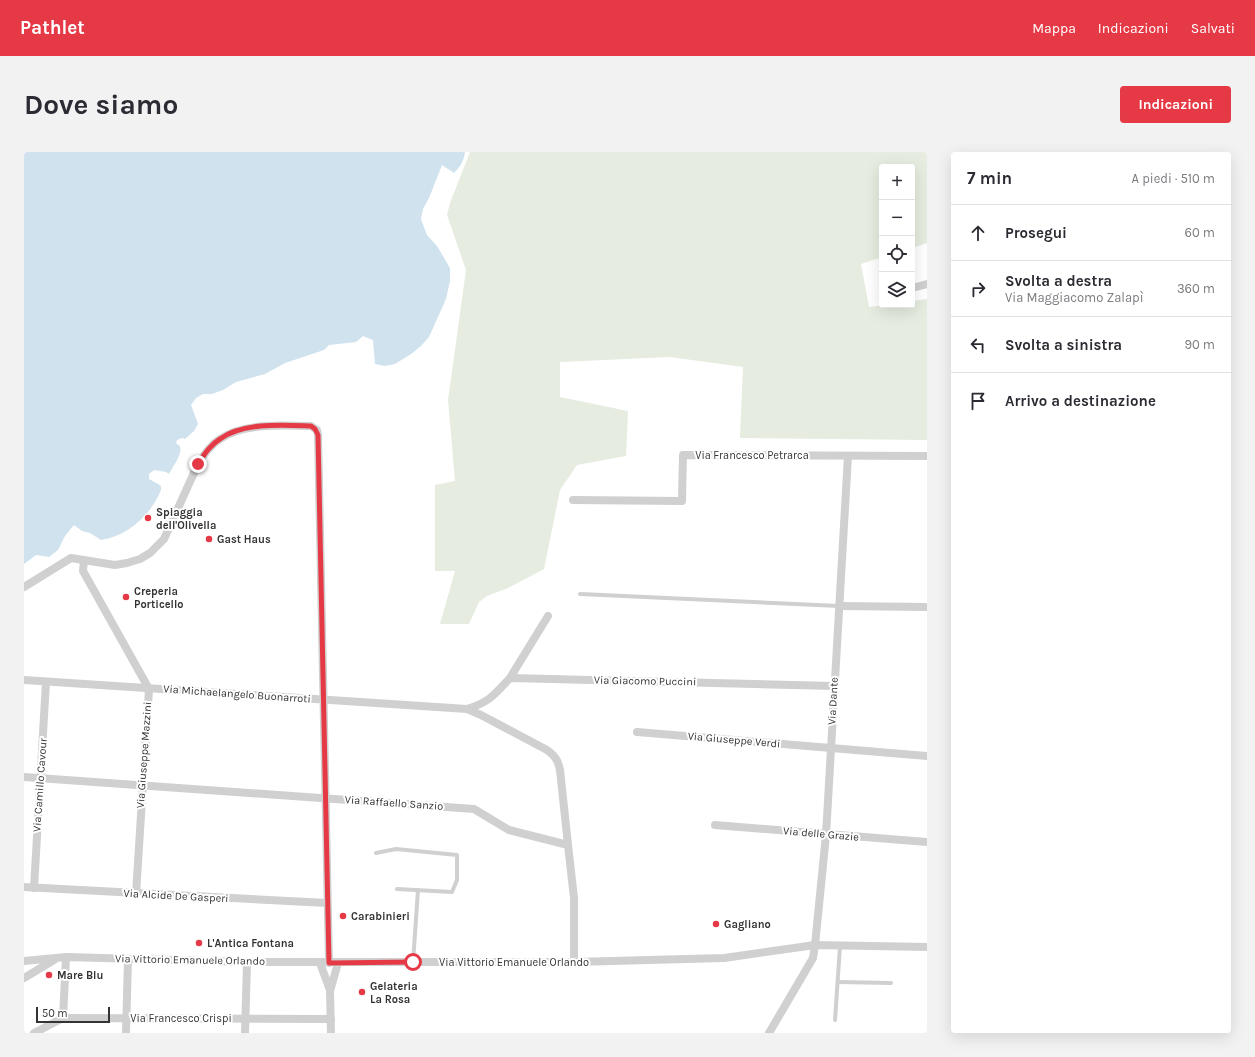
<!DOCTYPE html>
<html lang="it">
<head>
<meta charset="utf-8">
<style>
	:root { --surface:#fff; --page:#f2f2f3; --text:#2b2b33; --muted:#7c7c81; --line:#e1e1e2; --accent:#e63946 }
	body { margin:0; font-family:Karla,sans-serif; background:var(--page); color:var(--text) }
	.controls { position:absolute; right:12px; top:12px; display:grid; overflow:hidden; border-radius:4px; box-shadow:0 4px 16px #0002 }
	.controls button { width:36px; height:36px; display:grid; place-items:center; padding:0; border:0; border-bottom:1px solid var(--line); background:var(--surface); color:var(--text); font:20px sans-serif }
	.scale { position:absolute; left:12px; bottom:10px; width:74px; box-sizing:border-box; padding-left:4px; border:2px solid #333; border-top:0; font-size:11px; line-height:14px; white-space:nowrap; color:#333; -webkit-text-stroke:3px #fff; paint-order:stroke }
	.stop { position:absolute; width:12px; height:12px; margin:-9px; border:3px solid #e63946; border-radius:50%; background:#fff }
	.stop.end { background:#e63946; border-color:#fff; box-shadow:0 1px 4px #0008 }
	.list { margin:0; padding:0; list-style:none }
	h2 { display:flex; justify-content:space-between; align-items:center; height:52px; margin:0; padding:0 16px; font-size:17px }
	h2 small { font-size:13px; font-weight:400; color:var(--muted) }
	.list li { display:grid; grid-template-columns:26px 1fr auto; gap:12px; align-items:center; box-sizing:border-box; height:56px; padding:0 16px; border-top:1px solid var(--line) }
	.list b { display:block; font-size:15px; white-space:nowrap }
	.list p { margin:0; font-size:13px; white-space:nowrap; color:var(--muted) }
	.list em { font-size:13px; font-style:normal; color:var(--muted) }
	.icon { flex:none; width:22px; height:22px; fill:none; stroke:currentColor; stroke-width:2; stroke-linecap:round; stroke-linejoin:round }
	.map { position:relative; flex:none; width:903px; height:881px; overflow:hidden; border-radius:4px }
	header { display:flex; align-items:center; gap:24px; box-sizing:border-box; height:56px; padding:0 20px; background:var(--accent); color:#fff }
	header strong { font-size:19px }
	nav { display:flex; gap:22px; margin-inline-start:auto; font-size:14px }
	.intro { display:flex; align-items:center; justify-content:space-between; box-sizing:border-box; height:96px; padding:0 24px }
	h1 { margin:0; font-size:28px }
	.button { padding:10px 18px; border-radius:4px; background:var(--accent); color:#fff; font-size:14px; font-weight:700 }
	main { display:flex; gap:24px; padding:0 24px }
	aside { flex:1; background:var(--surface); border-radius:4px; box-shadow:0 4px 16px #0002 }
	.map>svg:first-child { display:block }
</style>
</head>
<body>
<header>
<strong>Pathlet</strong>
<nav><a>Mappa</a><a>Indicazioni</a><a>Salvati</a></nav>
</header>
<div class="intro"><h1>Dove siamo</h1><a class="button">Indicazioni</a></div>
<main>
<div class="map">
<svg width="903" height="881" viewBox="0 0 903 881">
	<rect width="100%" height="100%" fill="#fff"/>
	<!-- green -->
	<polygon fill="#e6ecdf" points="446,0 903,0 903,91 888,96 888,15 858,15 858,105 837,112 845,155 860,153 888,153 888,149 903,147 903,288 716,286 719,215 646,205 536,210 536,245 604,259 602,304 553,313 536,338 520,417 484,436 463,444 455,450 445,472 416,472 431,419 411,419 411,333 431,329 424,248 442,118 423,63 426,51"/>
	<!-- water -->
	<path fill="#cfe2ee" d="M0 0H441C440 9 436 15 430 21L418 13 405 46 399 57 397 67 403 83 413 94 426 116V129L422 147 405 185 397 194 387 202 371 212 361 214 351 212 349 188 339 184 332 190 305 193 300 198 261 211 252 216 241 222 212 230 199 238 188 242H179L172 246 167 253 174 272 170 279 161 287 158 286 153 288 152 291C153 292 156 294 156 295 159 301 148 316 145 322L142 320 130 318 125 322V327L134 332 137 334V338C127 363 104 384 77 388L66 381 58 379 50 373 41 384 34 398 25 405 12 403 0 412Z"/>
	<g fill="none" stroke-linecap="round" stroke-linejoin="round">
		<!-- service -->
		<g stroke="#d0d0d0" stroke-width="4">
			<polyline points="556,442 815,454"/>
			<polyline points="352,701 372,697 433,703 433,728 428,740 373,737"/>
			<polyline points="389,810 394,738"/>
			<polyline points="814,830 867,831"/>
			<polyline points="811,868 816,794"/>
		</g>
		<!-- minor -->
		<g stroke="#d0d0d0" stroke-width="8">
			<polyline points="888,136 903,132"/>
			<polyline points="549,348 658,349 659,303 903,304"/>
			<polyline points="60,408 59,419 125,537 112,742"/>
			<path d="M0 435 47 406 91 413 103 411 116 407 126 401 140 387 174 312C180 303 186 293 196 287 218 271 260 273 287 274L293 278 294 283 305 811"/>
			<polyline points="815,454 903,455"/>
			<polyline points="486,526 524,464"/>
			<path d="M0 528 443 557 457 563 523 598C531 604 534 608 536 618L544 693"/>
			<path d="M443 557C466 550 471 542 486 526L810 534"/>
			<polyline points="613,580 903,604"/>
			<polyline points="0,625 450,657 485,678 544,693 550,746 550,810"/>
			<polyline points="691,673 903,690"/>
			<polyline points="0,735 303,751"/>
			<polyline points="10,736 22,530"/>
			<polyline points="0,809 42,805 223,810 550,810 700,806 791,793 903,795"/>
			<polyline points="296,811 306,838"/>
			<polyline points="0,826 30,808"/>
			<polyline points="39,866 42,805"/>
			<polyline points="10,881 39,866 307,867"/>
			<polyline points="102,881 104,807"/>
			<polyline points="221,881 223,810"/>
			<polyline points="307,881 306,839 314,811"/>
			<polyline points="745,881 789,806 791,793 802,683 824,304"/>
		</g>
	</g>
	<g fill="none" stroke-linecap="round" stroke-linejoin="round">
		<!-- route -->
		<path stroke="#e63946" stroke-width="5" d="M174 312C180 303 186 293 196 287 219 270 260 273 287 274L291 277 294 283 305 811 389 810"/>
	</g>
	<!-- markers -->
	<g fill="#e63946" stroke="#fff" stroke-width="1.5">
		<circle cx="124" cy="366" r="4"/>
		<circle cx="185" cy="387" r="4"/>
		<circle cx="102" cy="445" r="4"/>
		<circle cx="319" cy="764" r="4"/>
		<circle cx="692" cy="772" r="4"/>
		<circle cx="175" cy="791" r="4"/>
		<circle cx="25" cy="823" r="4"/>
		<circle cx="338" cy="840" r="4"/>
	</g>
	<g text-anchor="middle" dominant-baseline="central" stroke-width="4" stroke-linejoin="round" paint-order="stroke">
		<!-- street labels -->
		<g font-size="11" fill="#333" stroke="#fff">
			<text x="728" y="303">Via Francesco Petrarca</text>
			<text transform="translate(621 529) rotate(1)">Via Giacomo Puccini</text>
			<text transform="translate(213 542) rotate(4)">Via Michaelangelo Buonarroti</text>
			<text transform="translate(809 549) rotate(-87)">Via Dante</text>
			<text transform="translate(710 588) rotate(5)">Via Giuseppe Verdi</text>
			<text transform="translate(120 603) rotate(-86)">Via Giuseppe Mazzini</text>
			<text transform="translate(16 633) rotate(-86)">Via Camillo Cavour</text>
			<text transform="translate(370 651) rotate(4)">Via Raffaello Sanzio</text>
			<text transform="translate(797 682) rotate(5)">Via delle Grazie</text>
			<text transform="translate(152 744) rotate(3)">Via Alcide De Gasperi</text>
			<text transform="translate(166 808) rotate(1)">Via Vittorio Emanuele Orlando</text>
			<text x="490" y="810">Via Vittorio Emanuele Orlando</text>
			<text x="157" y="866">Via Francesco Crispi</text>
		</g>
		<!-- poi labels -->
		<g font-size="11" font-weight="bold" fill="#333" stroke="#fff" text-anchor="start">
			<text x="132" y="360">Spiaggia<tspan x="132" dy="13">dell'Olivella</tspan></text>
			<text x="193" y="387">Gast Haus</text>
			<text x="110" y="439">Creperia<tspan x="110" dy="13">Porticello</tspan></text>
			<text x="327" y="764">Carabinieri</text>
			<text x="700" y="772">Gagliano</text>
			<text x="183" y="791">L'Antica Fontana</text>
			<text x="33" y="823">Mare Blu</text>
			<text x="346" y="834">Gelateria<tspan x="346" dy="13">La Rosa</tspan></text>
		</g>
	</g>
</svg>
<div class="controls">
<button>+</button>
<button>−</button>
<button><svg class="icon" aria-label="locate" viewBox="0 0 24 24"><circle cx="12" cy="12" r="6"/><path d="M12 2v4M12 18v4M2 12h4M18 12h4"/></svg></button>
<button><svg class="icon" aria-label="layers" viewBox="0 0 24 24"><path d="M12 4l9 5-9 5-9-5zM3 14l9 5 9-5"/></svg></button>
</div>
<div class="scale">50 m</div>
<div class="stop" style="left:389px;top:810px"></div>
<div class="stop end" style="left:174px;top:312px"></div>
</div>
<aside>
<h2>7 min<small>A piedi · 510 m</small></h2>
<ul class="list">
<li><svg class="icon" aria-label="ahead" viewBox="0 0 24 24"><path d="M12 20V5M6 11l6-6 6 6"/></svg><div><b>Prosegui</b></div><em>60 m</em></li>
<li><svg class="icon" aria-label="right" viewBox="0 0 24 24"><path d="M7 20v-9h11M14 6l5 5-5 5"/></svg><div><b>Svolta a destra</b><p>Via Maggiacomo Zalapì</p></div><em>360 m</em></li>
<li><svg class="icon" aria-label="left" viewBox="0 0 24 24"><path d="M17 20v-9H6M10 6l-5 5 5 5"/></svg><div><b>Svolta a sinistra</b></div><em>90 m</em></li>
<li><svg class="icon" aria-label="arrive" viewBox="0 0 24 24"><path d="M6 21V4h12l-3 4 3 4H6"/></svg><div><b>Arrivo a destinazione</b></div></li>
</ul>
</aside>
</main>
</body>
</html>
